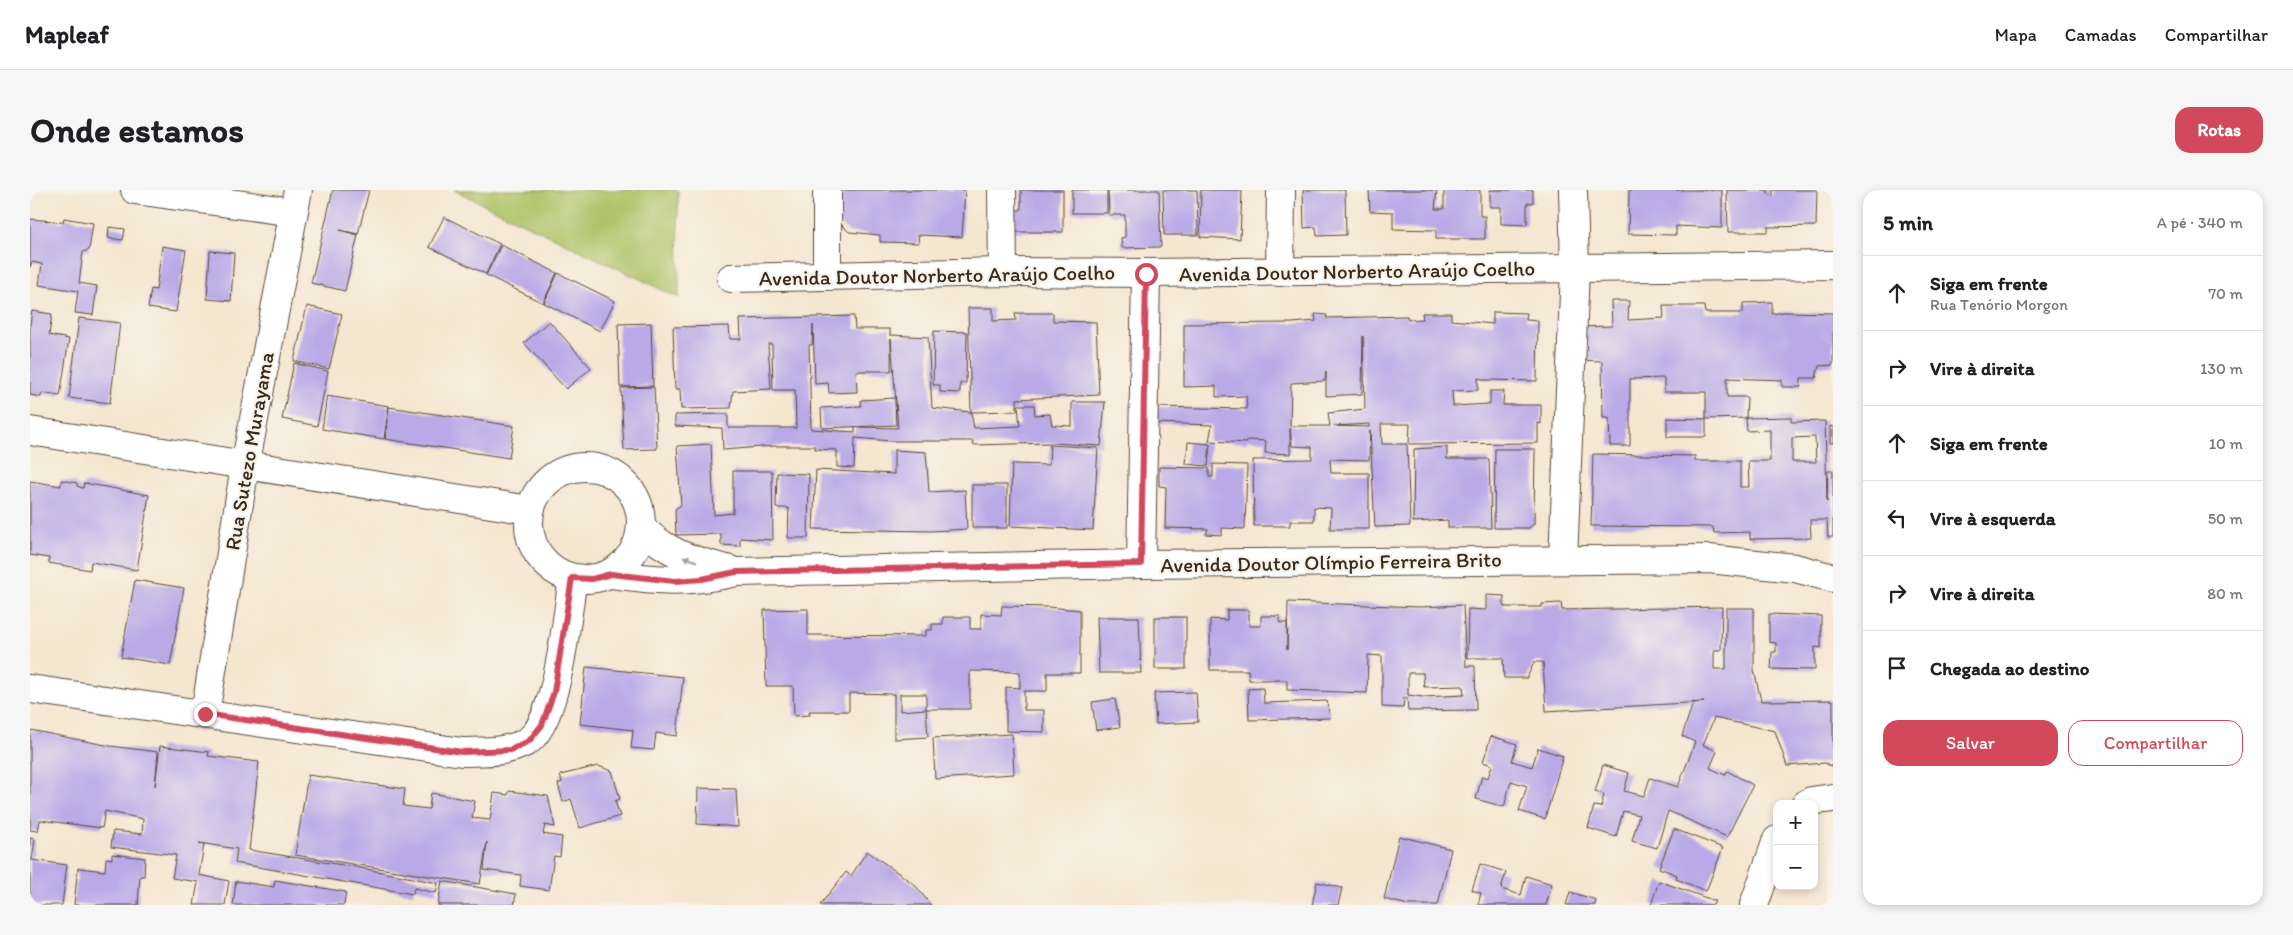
<!DOCTYPE html>
<html lang="pt">
<head>
<meta charset="utf-8">
<style>
	:root { --surface:#fff; --page:#f6f6f6; --text:#202124; --muted:#757577; --line:#e0e0e0; --accent:#d1495b }
	body { margin:0; font-family:Itim,sans-serif; background:var(--page); color:var(--text) }
	.controls { position:absolute; right:15px; bottom:15px; display:grid; overflow:hidden; border-radius:10px; box-shadow:0 2px 8px #0003 }
	.controls button { width:45px; height:45px; display:grid; place-items:center; padding:0; border:0; border-bottom:1px solid var(--line); background:var(--surface); color:var(--text); font:25px sans-serif }
	.stop { position:absolute; width:15px; height:15px; margin:-11px; border:4px solid #d1495b; border-radius:50%; background:#fff }
	.stop.end { background:#d1495b; border-color:#fff; box-shadow:0 1px 5px #0008 }
	.list { margin:0; padding:0; list-style:none }
	h2 { display:flex; justify-content:space-between; align-items:center; height:65px; margin:0; padding:0 20px; font-size:21px }
	h2 small { font-size:16px; font-weight:400; color:var(--muted) }
	.list li { display:grid; grid-template-columns:32px 1fr auto; gap:15px; align-items:center; box-sizing:border-box; height:75px; padding:0 20px; border-top:1px solid var(--line) }
	.list b { display:block; font-size:19px; white-space:nowrap }
	.list p { margin:0; font-size:16px; white-space:nowrap; color:var(--muted) }
	.list em { font-size:16px; font-style:normal; color:var(--muted) }
	.actions { display:flex; gap:10px; padding:15px 20px }
	.actions a { flex:1; padding:11px 0; border:1px solid var(--accent); border-radius:15px; text-align:center; font-size:18px; color:var(--accent) }
	.actions .main { background:var(--accent); color:#fff }
	.icon { flex:none; width:28px; height:28px; fill:none; stroke:currentColor; stroke-width:2; stroke-linecap:round; stroke-linejoin:round }
	.map { position:relative; flex:none; width:1803px; height:715px; overflow:hidden; border-radius:15px }
	header { display:flex; align-items:center; gap:30px; box-sizing:border-box; height:70px; padding:0 25px; background:var(--surface); border-bottom:1px solid var(--line) }
	header strong { font-size:24px }
	nav { display:flex; gap:28px; margin-inline-start:auto; font-size:18px }
	.intro { display:flex; align-items:center; justify-content:space-between; box-sizing:border-box; height:120px; padding:0 30px }
	h1 { margin:0; font-size:35px }
	.button { padding:12px 22px; border-radius:15px; background:var(--accent); color:#fff; font-size:18px; font-weight:700 }
	main { display:flex; gap:30px; padding:0 30px }
	aside { flex:1; background:var(--surface); border-radius:15px; box-shadow:0 2px 8px #0003 }
	.map>svg:first-child { display:block }
</style>
</head>
<body>
<header>
<strong>Mapleaf</strong>
<nav><a>Mapa</a><a>Camadas</a><a>Compartilhar</a></nav>
</header>
<div class="intro"><h1>Onde estamos</h1><a class="button">Rotas</a></div>
<main>
<div class="map">
<svg width="1803" height="715" viewBox="0 0 1803 715">
	<rect width="100%" height="100%" fill="#f7f3e8"/>
	<filter id="ink" filterUnits="userSpaceOnUse"><feTurbulence type="fractalNoise" baseFrequency=".02" numOctaves="2"/><feDisplacementMap in="SourceGraphic" scale="10" xChannelSelector="R" yChannelSelector="G"/><feConvolveMatrix kernelMatrix="1 2 1 2 8 2 1 2 1" color-interpolation-filters="sRGB"/></filter>
	<filter id="wash" filterUnits="userSpaceOnUse"><feTurbulence type="fractalNoise" baseFrequency=".0096" numOctaves="4" result="noise"/><feDisplacementMap in="SourceGraphic" scale="20" xChannelSelector="R" yChannelSelector="G"/><feGaussianBlur stdDeviation="1.12" result="paint"/><feColorMatrix in="noise" values="0 0 0 0 0 0 0 0 0 0 0 0 0 0 0 0 0 1.4 0 .05"/><feComposite in="paint" operator="in"/></filter>
	<g filter="url(#wash)">
		<rect width="100%" height="100%" fill="#f5e6d0"/>
		<!-- green -->
		<polygon fill="#aec266" stroke="#747642" points="424,0 648,0 649,108"/>
		<g id="blocks">
			<!-- building -->
			<g fill="#b9aae7" fill-rule="evenodd">
				<polygon points="303,0 339,0 328,44 310,40 328,45 315,101 281,93"/>
				<polygon points="809,0 935,0 932,47 888,45 889,53 850,52 850,45 819,42 809,32"/>
				<polygon points="991,0 1033,0 1033,42 984,42 984,20 991,20"/>
				<rect x="1042" y="0" width="35" height="23"/>
				<polygon points="1078,0 1129,0 1131,57 1092,58 1091,48 1095,47 1095,25 1079,25"/>
				<polygon points="1133,0 1167,0 1168,45 1134,45"/>
				<polygon points="1171,0 1212,0 1210,49 1170,47"/>
				<polygon points="1273,0 1315,0 1316,45 1287,46 1286,37 1274,38"/>
				<polygon points="1339,0 1407,0 1405,19 1414,19 1414,0 1450,0 1450,26 1455,26 1455,49 1406,49 1406,40 1363,39 1363,22 1340,21"/>
				<polygon points="1460,0 1503,0 1503,13 1497,13 1497,35 1471,34 1471,17 1460,17"/>
				<polygon points="1599,0 1692,0 1692,38 1646,36 1646,45 1598,44"/>
				<polygon points="1697,0 1738,0 1738,4 1743,6 1743,0 1787,0 1786,36 1738,37 1738,42 1698,42"/>
				<polygon points="414,27 470,54 456,84 399,57"/>
				<polygon points="34,28 63,33 59,60 53,62 49,93 67,96 63,125 45,123 48,101 9,95 12,74 2,72 0,77 0,29 33,32"/>
				<polygon points="79,37 95,39 93,50 78,48"/>
				<polygon points="471,55 527,83 513,113 456,85"/>
				<polygon points="132,56 156,60 146,122 118,118 121,99 126,100"/>
				<polygon points="180,61 204,63 201,111 177,109"/>
				<polygon points="528,83 585,111 570,141 514,113"/>
				<path d="M1581 111H1599L1598 130 1634 128 1633 116H1674L1675 123H1713V113L1742 112V124L1754 122 1803 123V175L1789 176 1786 188H1771V197H1752V190L1697 188V207H1717L1716 228 1761 227V232L1795 231 1797 312 1798 281H1803V347H1798L1797 330H1780L1781 348 1720 349V342L1684 343 1683 337 1561 336 1563 264 1665 266V271H1710V297H1719L1718 271H1740V240L1717 241 1716 228 1676 229V202H1634V188L1600 189V256H1580L1579 228H1573L1572 171 1546 170V137L1582 136ZM1785 247 1786 272H1762V248Z"/>
				<polygon points="277,116 312,124 299,179 264,171"/>
				<path d="M938 118H963V131L986 130 985 123H1023V131L1066 132 1069 205 987 209V221L941 222 944 238 990 236 988 215H1004L1005 225 1020 224 1022 235 1042 236V212H1075L1071 256 1023 253 943 255V251H861L825 248 824 278 807 277V260L785 259V256H744L693 260 692 238 645 236V225L698 224V238H766L765 200H743L742 154H738L741 199 703 201 701 218 651 219 650 199H645L643 137 699 136 700 149H711L710 129 824 126 825 139H860V145L898 147 902 218 941 222ZM783 135 785 194 798 193 799 203 827 202 826 181H861V149L868 238 825 237V242L781 239 779 155H782Z"/>
				<polygon points="2,121 22,124 19,145 39,149 30,206 12,203 11,207 0,205 0,135"/>
				<path d="M1463 122 1497 123 1496 130 1508 131 1507 191 1456 190 1448 188V200L1422 201 1423 216 1460 214V201H1474L1473 215H1511V234L1508 233V253L1379 254 1380 234H1351L1352 254H1377L1380 336 1345 337 1340 241 1339 270 1300 269 1301 283H1339V339H1300L1301 318 1284 317V331H1260V336H1224L1223 270 1282 269V257L1262 256 1260 238V264L1235 263 1236 251 1217 250V253L1179 251 1182 235 1125 233 1126 217 1217 219 1216 206 1186 207V196L1154 197V134L1262 133 1286 131 1285 124 1297 125 1296 128 1377 126 1378 130 1393 129 1392 123H1421V130L1463 134ZM1333 146 1335 219 1298 223 1300 236H1260L1261 193 1295 191 1296 181V206L1332 204ZM1339 234V237L1304 236Z"/>
				<polygon points="49,128 90,133 80,213 39,208"/>
				<polygon points="519,131 561,178 536,199 494,153"/>
				<polygon points="621,133 623,196 590,197 588,134"/>
				<polygon points="904,141 937,142 936,193 930,193 930,203 910,202 910,195 903,195"/>
				<polygon points="264,173 298,181 287,236 252,229"/>
				<polygon points="624,197 627,259 594,260 591,198"/>
				<polygon points="297,206 359,216 354,249 292,239"/>
				<polygon points="865,208 866,235 792,238 791,218 831,216 831,210"/>
				<polygon points="359,217 484,236 479,268 355,249"/>
				<polygon points="1637,228 1676,229 1676,247 1637,247"/>
				<polygon points="1800,236 1803,237 1803,253 1800,253"/>
				<polygon points="1158,252 1180,254 1178,276 1156,274"/>
				<polygon points="681,254 684,325 703,323 703,281 742,281 743,350 710,348 710,356 691,355 691,344 646,345 645,319 651,315 647,256"/>
				<polygon points="1020,255 1068,258 1063,340 980,336 982,274 1019,275"/>
				<polygon points="1417,257 1417,269 1459,269 1461,338 1418,338 1418,330 1383,332 1384,259"/>
				<polygon points="1465,259 1505,259 1504,334 1499,338 1464,338"/>
				<polygon points="864,260 896,262 899,302 935,300 937,339 901,341 783,339 786,280 864,284"/>
				<polygon points="1183,274 1217,275 1215,339 1192,338 1192,345 1176,344 1178,339 1135,338 1136,297 1129,296 1129,277 1179,278 1179,287 1183,287"/>
				<polygon points="747,283 779,284 778,348 758,348 759,318 746,318"/>
				<polygon points="31,290 47,293 47,296 53,298 54,293 119,305 107,380 61,372 60,380 19,373 19,368 0,365 0,291 31,296"/>
				<rect x="942" y="295" width="35" height="43"/>
				<polygon points="105,390 154,398 140,475 91,467"/>
				<polygon points="1456,405 1474,406 1474,417 1512,417 1512,414 1531,413 1532,420 1692,417 1691,460 1684,460 1684,479 1696,479 1696,418 1724,418 1724,480 1731,511 1803,510 1803,577 1795,573 1757,576 1745,541 1684,528 1673,555 1687,561 1680,578 1695,585 1697,581 1723,595 1697,647 1638,621 1627,658 1602,651 1609,625 1593,621 1586,647 1558,638 1564,616 1571,617 1574,604 1565,602 1573,575 1599,583 1594,601 1614,606 1620,588 1648,597 1665,552 1652,546 1663,513 1674,512 1516,521 1513,472 1504,472 1497,488 1474,488 1473,468 1437,468 1438,419 1456,420"/>
				<path d="M1258 412 1390 417 1433 415 1436 476H1445L1446 520 1378 521 1377 508H1374L1373 518 1352 517V466L1338 465 1337 503 1257 500V490H1219L1218 480H1180V429L1197 430V420H1219V436H1231V426H1250V433H1257V460ZM1378 483H1393L1394 497 1433 496 1434 505 1393 507 1378 505Z"/>
				<polygon points="972,416 1018,417 1050,420 1050,483 1017,483 1017,501 994,501 994,520 1014,520 1014,542 976,541 976,497 990,498 990,482 940,481 940,519 896,519 896,504 870,504 870,521 896,519 898,547 864,549 864,504 819,503 819,521 779,521 780,525 764,526 763,496 736,496 734,420 778,419 778,445 893,446 896,446 896,440 902,440 902,434 913,434 913,427 940,427 940,439 951,439 951,424 971,425"/>
				<polygon points="1739,424 1791,426 1791,458 1785,457 1785,480 1741,479 1742,462 1746,462 1746,453 1739,452"/>
				<polygon points="1067,427 1109,427 1111,483 1069,483"/>
				<rect x="1125" y="427" width="31" height="52"/>
				<polygon points="556,477 653,487 647,546 626,543 624,560 601,558 603,540 550,534"/>
				<polygon points="1233,498 1234,513 1297,511 1300,528 1219,530 1218,499"/>
				<polygon points="1166,502 1168,532 1126,534 1124,503"/>
				<polygon points="1085,509 1090,537 1066,540 1062,512"/>
				<polygon points="0,540 80,556 128,562 125,596 130,556 179,562 178,566 229,572 219,660 331,678 408,693 406,703 384,698 383,704 205,673 207,659 169,653 174,654 169,685 199,691 195,715 164,715 168,692 142,688 146,665 81,657 83,641 112,644 113,629 75,621 72,638 10,630 8,641 0,640"/>
				<polygon points="982,544 984,584 905,589 903,548"/>
				<polygon points="1461,546 1487,554 1482,571 1502,577 1508,558 1533,566 1515,629 1489,621 1497,596 1481,591 1474,617 1446,609 1452,586 1458,588 1462,575 1453,572"/>
				<polygon points="568,576 582,581 590,609 585,611 590,626 550,638 541,609 533,612 528,594 532,592 530,585"/>
				<polygon points="278,585 375,599 373,616 399,619 401,603 445,611 442,628 460,630 464,603 478,605 479,601 518,606 525,637 515,635 513,644 532,647 530,667 524,666 519,700 490,696 491,685 454,680 457,652 450,694 265,665"/>
				<polygon points="668,598 706,599 708,637 667,634"/>
				<polygon points="1644,639 1693,658 1676,701 1646,689 1647,685 1629,678"/>
				<polygon points="1369,646 1421,659 1408,715 1378,715 1354,709"/>
				<polygon points="0,648 5,649 2,670 37,675 32,715 0,715"/>
				<polygon points="837,661 884,694 901,715 790,715 816,682 821,686"/>
				<polygon points="82,664 115,668 114,686 110,686 108,715 44,715 48,678 75,681 76,668 82,669"/>
				<polygon points="1450,674 1476,682 1471,699 1491,705 1496,686 1522,694 1516,715 1448,715 1451,703 1442,700"/>
				<polygon points="245,690 316,702 314,715 203,715 206,691 244,697"/>
				<polygon points="412,691 486,704 484,715 408,715"/>
				<polygon points="1629,691 1685,711 1683,715 1621,715"/>
				<polygon points="1287,692 1312,698 1308,715 1282,715"/>
				<polygon points="1540,702 1566,710 1565,715 1536,715"/>
			</g>
		</g>
	</g>
	<g filter="url(#ink)">
		<use href="#blocks" fill-opacity="0" stroke="#574639" stroke-width="1"/>
		<g fill="none" stroke-linecap="round" stroke-linejoin="round">
			<defs>
				<g id="minor">
					<polyline points="105,0 263,22"/>
					<polyline points="797,0 797,85"/>
					<polyline points="972,0 973,82"/>
					<polyline points="1250,82 1251,0"/>
					<polyline points="701,88 973,82 1116,83 1803,75"/>
					<polyline points="0,241 500,320"/>
					<circle cx="555" cy="333" r="56"/>
					<path d="M612 338C641 366 663 370 700 380"/>
					<polyline points="1533,370 1545,79 1543,0"/>
					<polyline points="1111,374 1116,83"/>
					<path d="M581 384C630 391 657 393 707 382L1111 374 1679 369 1765 378 1803 388"/>
					<path d="M0 499 432 562C454 561 477 563 496 552 528 535 537 423 543 388"/>
					<polyline points="175,524 215,276 268,0"/>
					<polyline points="1776,614 1781,611 1803,608"/>
					<polyline points="1724,715 1747,650"/>
				</g>
			</defs>
			<!-- minor casing -->
			<use href="#minor" stroke="#574639" stroke-width="30"/>
			<!-- minor -->
			<use href="#minor" stroke="#fff" stroke-width="28"/>
		</g>
		<!-- one-way arrows -->
		<defs><path id="oneway-solid" d="M-6-.8H1V-3.2L6.5 0L1 3.2V.8H-6Z" transform="scale(1.25)"/></defs>
		<use fill="#a79f9a" href="#oneway-solid" transform="translate(660 369) rotate(-161)"/>
	</g>
	<g fill="none" stroke-linecap="round" stroke-linejoin="round" filter="url(#ink)">
		<!-- route -->
		<polyline stroke="#d1495b" stroke-width="6" points="175,524 432,562 480,560 499,551 512,535 524,502 542,388 562,389 581,384 645,391 672,389 706,382 1111,374 1116,84"/>
	</g>
	<g text-anchor="middle" dominant-baseline="central" stroke-width="4.5" stroke-linejoin="round" paint-order="stroke">
		<!-- street labels -->
		<g font-size="21" fill="#3b2a1e" stroke="#f7f3e8">
			<text transform="translate(1327 81) rotate(-1)">Avenida Doutor Norberto Araújo Coelho</text>
			<text transform="translate(907 85) rotate(-1)">Avenida Doutor Norberto Araújo Coelho</text>
			<text transform="translate(219 261) rotate(-80)">Rua Sutezo Murayama</text>
			<text transform="translate(1301 372) rotate(-1)">Avenida Doutor Olímpio Ferreira Brito</text>
		</g>
	</g>
</svg>
<div class="controls">
<button>+</button>
<button>−</button>
</div>
<div class="stop" style="left:1116px;top:84px"></div>
<div class="stop end" style="left:175px;top:524px"></div>
</div>
<aside>
<h2>5 min<small>A pé · 340 m</small></h2>
<ul class="list">
<li><svg class="icon" aria-label="ahead" viewBox="0 0 24 24"><path d="M12 20V5M6 11l6-6 6 6"/></svg><div><b>Siga em frente</b><p>Rua Tenório Morgon</p></div><em>70 m</em></li>
<li><svg class="icon" aria-label="right" viewBox="0 0 24 24"><path d="M7 20v-9h11M14 6l5 5-5 5"/></svg><div><b>Vire à direita</b></div><em>130 m</em></li>
<li><svg class="icon" aria-label="ahead" viewBox="0 0 24 24"><path d="M12 20V5M6 11l6-6 6 6"/></svg><div><b>Siga em frente</b></div><em>10 m</em></li>
<li><svg class="icon" aria-label="left" viewBox="0 0 24 24"><path d="M17 20v-9H6M10 6l-5 5 5 5"/></svg><div><b>Vire à esquerda</b></div><em>50 m</em></li>
<li><svg class="icon" aria-label="right" viewBox="0 0 24 24"><path d="M7 20v-9h11M14 6l5 5-5 5"/></svg><div><b>Vire à direita</b></div><em>80 m</em></li>
<li><svg class="icon" aria-label="arrive" viewBox="0 0 24 24"><path d="M6 21V4h12l-3 4 3 4H6"/></svg><div><b>Chegada ao destino</b></div></li>
</ul>
<div class="actions"><a class="main">Salvar</a><a>Compartilhar</a></div>
</aside>
</main>
</body>
</html>
